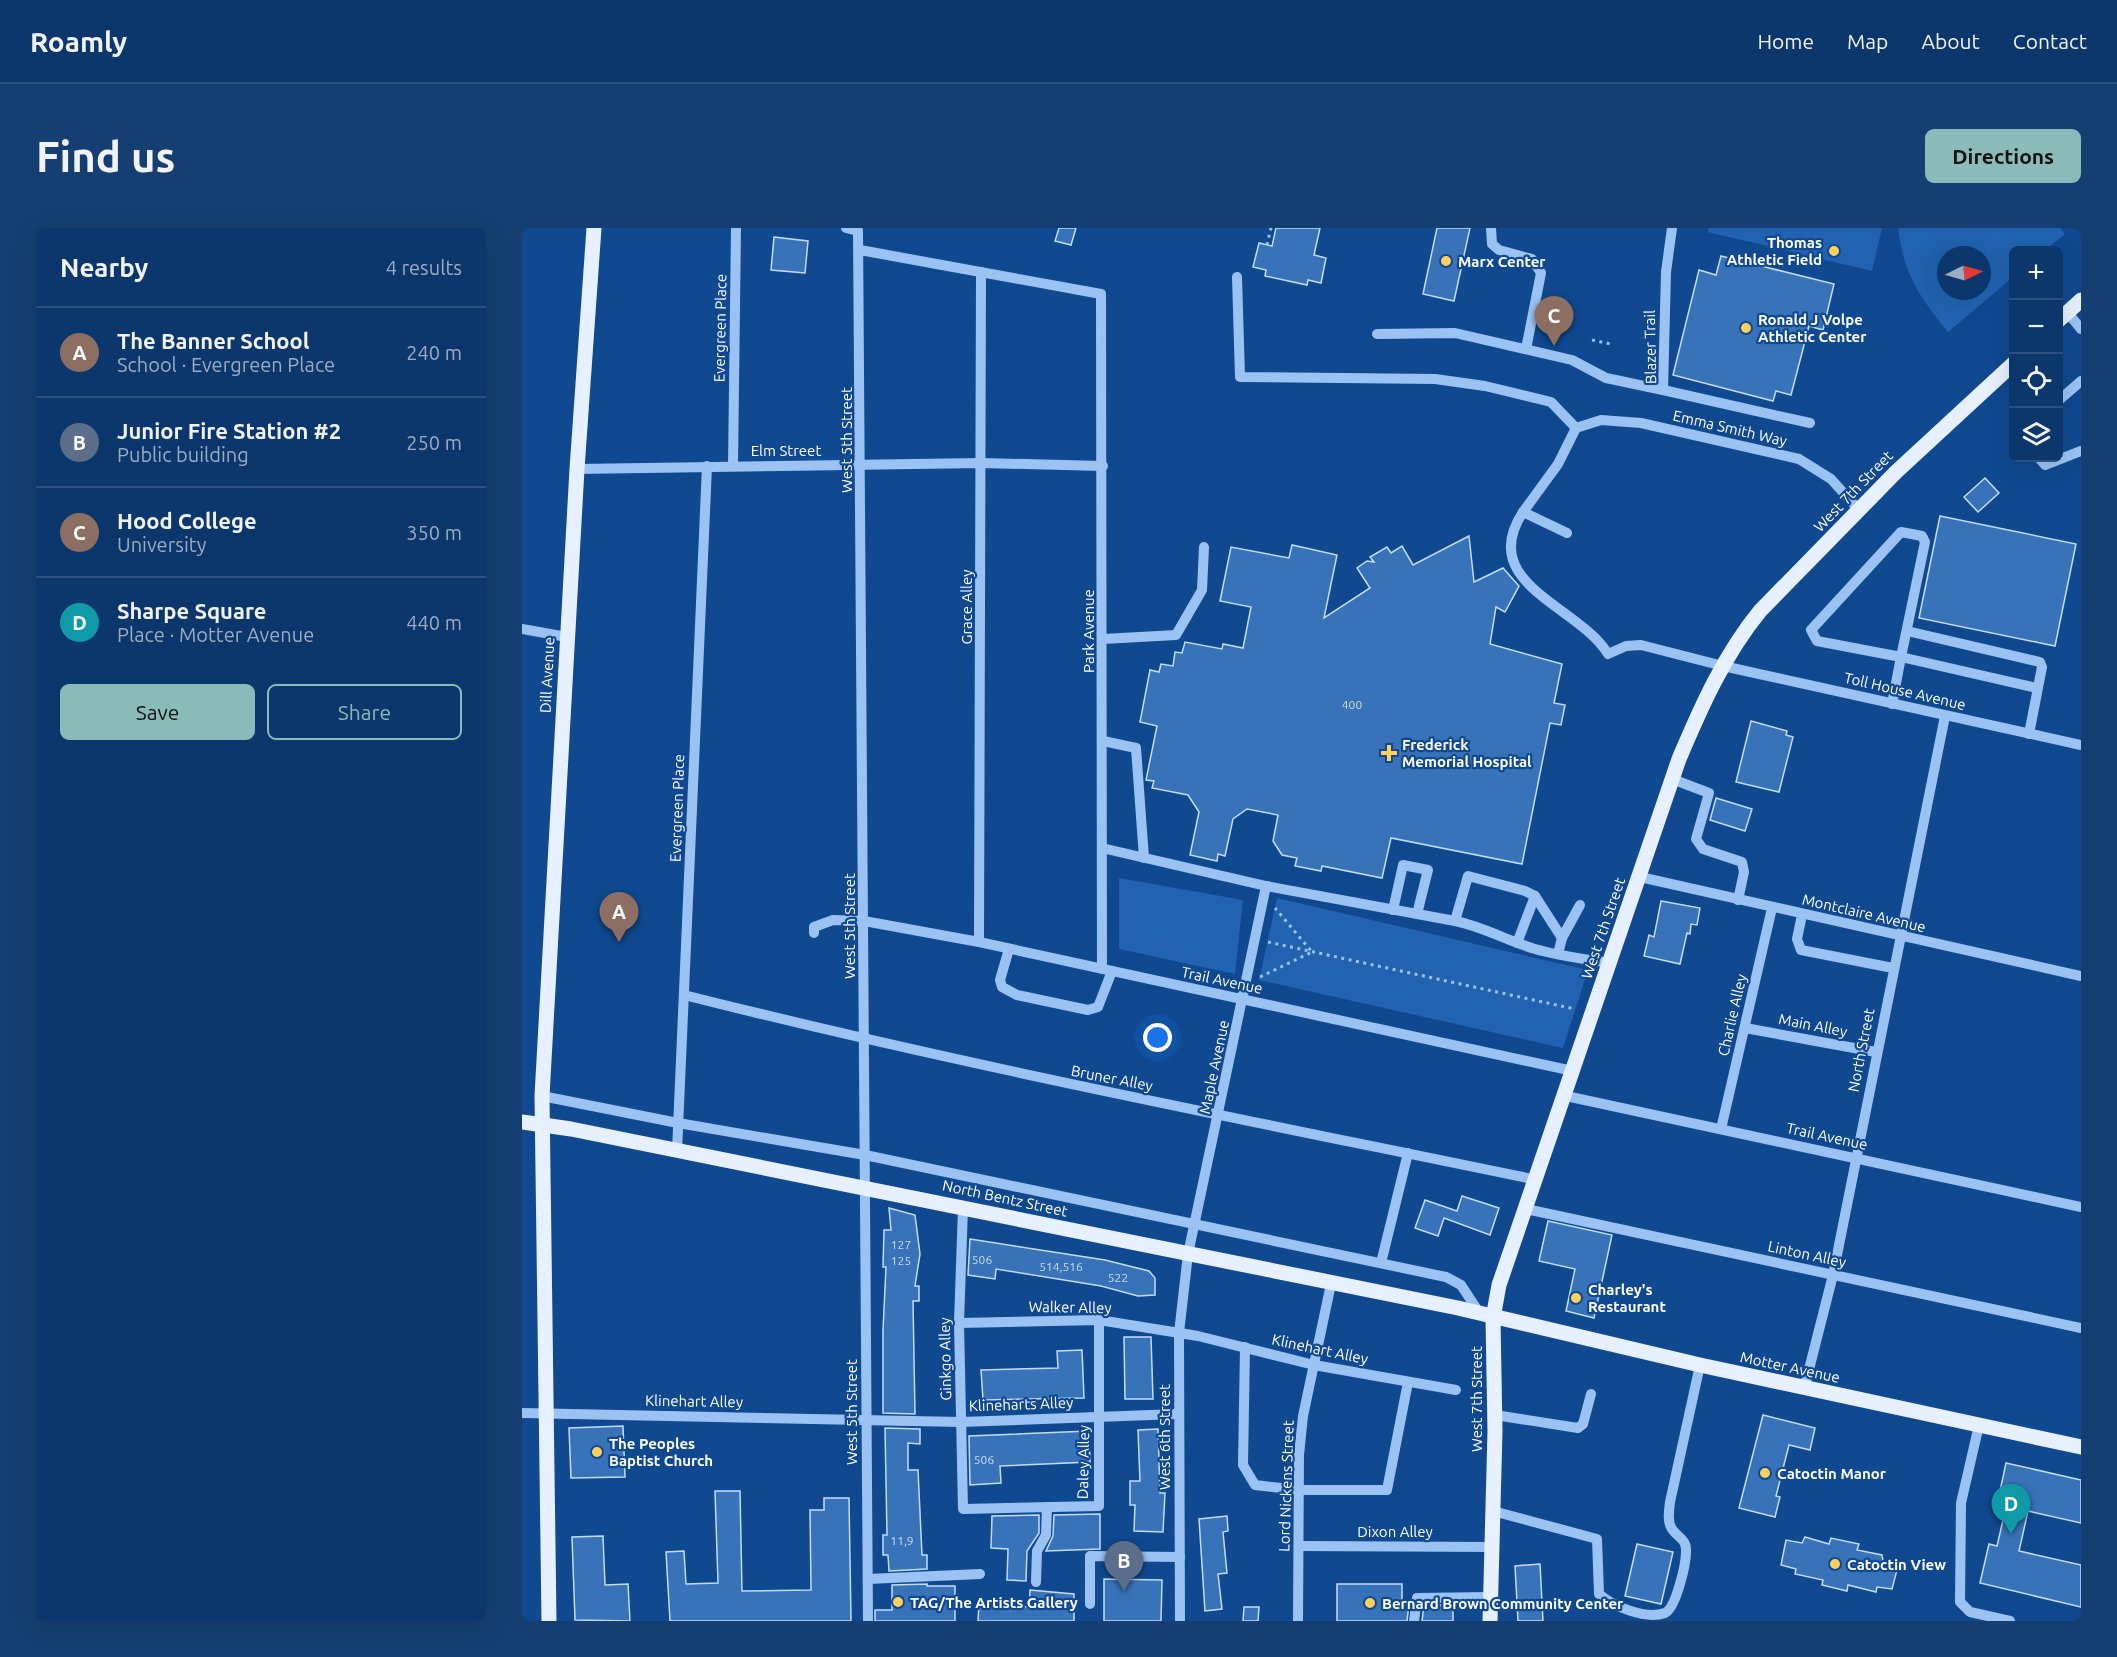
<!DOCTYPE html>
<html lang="en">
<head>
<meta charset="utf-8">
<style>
	:root { --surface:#0c376c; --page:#153f72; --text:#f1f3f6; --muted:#9aacc2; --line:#2c517f; --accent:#8bbbb9 }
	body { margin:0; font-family:Ubuntu,sans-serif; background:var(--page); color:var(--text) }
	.controls { position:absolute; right:18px; top:18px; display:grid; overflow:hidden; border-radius:9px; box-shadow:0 6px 24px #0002 }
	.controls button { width:54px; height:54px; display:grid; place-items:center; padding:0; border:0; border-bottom:2px solid var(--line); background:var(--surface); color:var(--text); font:30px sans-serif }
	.compass { position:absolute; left:1415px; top:18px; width:54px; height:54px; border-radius:50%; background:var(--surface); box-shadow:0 6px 24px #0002; rotate:85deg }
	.you { position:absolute; left:636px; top:810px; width:21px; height:21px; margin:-15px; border:4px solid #fff; border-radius:50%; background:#1a73e8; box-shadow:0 0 0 9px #1a73e833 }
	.badge { display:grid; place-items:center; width:39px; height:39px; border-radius:50%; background:var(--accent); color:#fff; font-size:20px; font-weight:700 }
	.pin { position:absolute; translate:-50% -50px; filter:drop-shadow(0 2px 3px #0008) }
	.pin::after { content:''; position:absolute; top:32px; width:21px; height:18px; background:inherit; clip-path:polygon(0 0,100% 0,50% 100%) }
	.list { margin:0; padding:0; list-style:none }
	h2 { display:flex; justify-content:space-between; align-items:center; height:78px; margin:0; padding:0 24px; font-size:26px }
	h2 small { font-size:20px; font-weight:400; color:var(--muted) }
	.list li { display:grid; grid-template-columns:39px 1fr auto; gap:18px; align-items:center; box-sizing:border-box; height:90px; padding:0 24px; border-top:2px solid var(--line) }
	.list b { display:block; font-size:22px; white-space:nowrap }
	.list p { margin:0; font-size:20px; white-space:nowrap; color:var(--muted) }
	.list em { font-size:20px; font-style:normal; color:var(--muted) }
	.actions { display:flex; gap:12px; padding:18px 24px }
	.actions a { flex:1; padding:14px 0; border:2px solid var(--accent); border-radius:9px; text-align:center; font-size:21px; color:var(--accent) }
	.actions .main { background:var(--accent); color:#111 }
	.icon { flex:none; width:33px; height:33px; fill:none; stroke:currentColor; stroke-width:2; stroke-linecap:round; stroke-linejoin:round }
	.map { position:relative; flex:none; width:1559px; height:1393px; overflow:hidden; border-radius:9px }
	header { display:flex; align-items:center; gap:36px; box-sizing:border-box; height:84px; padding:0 30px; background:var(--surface); border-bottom:2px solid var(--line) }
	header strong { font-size:28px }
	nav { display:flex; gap:33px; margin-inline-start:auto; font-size:21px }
	.intro { display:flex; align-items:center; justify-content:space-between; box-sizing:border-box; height:144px; padding:0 36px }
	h1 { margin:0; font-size:42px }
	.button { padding:15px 27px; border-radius:9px; background:var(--accent); color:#111; font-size:21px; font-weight:700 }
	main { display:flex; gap:36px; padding:0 36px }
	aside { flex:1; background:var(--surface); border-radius:9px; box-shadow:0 6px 24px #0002 }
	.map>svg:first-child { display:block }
</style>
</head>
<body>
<header>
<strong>Roamly</strong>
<nav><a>Home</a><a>Map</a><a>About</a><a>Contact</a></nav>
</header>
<div class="intro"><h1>Find us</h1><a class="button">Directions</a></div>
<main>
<aside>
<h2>Nearby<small>4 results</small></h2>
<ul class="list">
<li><span class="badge" style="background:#8d6e63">A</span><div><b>The Banner School</b><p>School · Evergreen Place</p></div><em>240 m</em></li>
<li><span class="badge" style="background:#5c6f8a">B</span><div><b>Junior Fire Station #2</b><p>Public building</p></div><em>250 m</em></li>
<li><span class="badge" style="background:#8d6e63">C</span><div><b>Hood College</b><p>University</p></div><em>350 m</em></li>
<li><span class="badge" style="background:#0f9aa8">D</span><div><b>Sharpe Square</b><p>Place · Motter Avenue</p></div><em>440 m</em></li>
</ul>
<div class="actions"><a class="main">Save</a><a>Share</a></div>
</aside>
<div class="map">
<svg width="1559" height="1393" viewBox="0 0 1559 1393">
	<rect width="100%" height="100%" fill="#104990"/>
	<!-- green -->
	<g fill="#2163b0" fill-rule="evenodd">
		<polygon points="1187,0 1360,0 1350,43 1186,4"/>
		<path d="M1376 0H1538L1543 6 1523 22H1492L1491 49 1426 104C1397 68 1382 47 1376 0ZM1424 27H1460V63H1424Z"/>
		<polygon points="597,650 721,672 713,746 597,721"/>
		<polygon points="755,670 1066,742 1041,820 737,752"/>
	</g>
	<!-- building -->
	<g fill="#3873b9" stroke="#c2ddfe" stroke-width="1.5">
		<polygon points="537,0 554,0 549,17 533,13"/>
		<polygon points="754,0 798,0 792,27 804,30 799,55 786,52 785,57 743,48 744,42 731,39 737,15 750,18"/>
		<polygon points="915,0 948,0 932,73 901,66"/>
		<polygon points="252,9 286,13 283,45 249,42"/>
		<polygon points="1199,28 1312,56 1301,102 1287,98 1269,167 1254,163 1251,173 1151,147 1177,42 1194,47"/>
		<polygon points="1463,250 1477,265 1456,284 1442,269"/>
		<polygon points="1418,288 1554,316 1533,418 1397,390"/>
		<polygon points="947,308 952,354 981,340 997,358 983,384 974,379 968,416 1040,436 1032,475 1043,477 1039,497 1028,495 1000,636 869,610 860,650 800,638 799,643 773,638 775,630 760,627 751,613 756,587 725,581 711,591 703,628 696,626 695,633 668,627 677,584 666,567 630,560 632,553 624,552 635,498 618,494 628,442 637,444 639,436 651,438 653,424 660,425 663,414 700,421 701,416 721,420 729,379 698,373 709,319 767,330 770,317 815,327 802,390 848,360 835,340 845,333 852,334 848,329 865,319 869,325 880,318 891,337"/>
		<polygon points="1229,493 1265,503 1264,507 1271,509 1257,564 1214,554"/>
		<polygon points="1194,570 1230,581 1223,603 1188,592"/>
		<polygon points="1139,673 1178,680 1175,697 1169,696 1168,706 1165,705 1158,736 1122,728 1127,707 1132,709"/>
		<polygon points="940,968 977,980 968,1007 922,990 916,1008 893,1000 903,972 935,983"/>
		<polygon points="367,980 393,987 398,1026 393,1058 397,1058 397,1073 391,1073 393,1186 361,1185 361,1102 364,1039 361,1039 362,1002 369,1002"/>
		<polygon points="1026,993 1090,1007 1072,1090 1044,1083 1053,1041 1017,1033"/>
		<polygon points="448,1011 583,1032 627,1043 633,1050 633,1067 616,1068 579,1058 474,1041 473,1051 446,1047"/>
		<polygon points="602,1109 629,1109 631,1171 603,1171"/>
		<polygon points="560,1122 562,1170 461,1172 459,1142 536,1140 535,1123"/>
		<polygon points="1241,1187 1293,1200 1288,1222 1267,1217 1254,1268 1258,1269 1253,1289 1217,1280"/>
		<polygon points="101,1198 103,1249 49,1250 47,1200"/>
		<polygon points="363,1200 398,1201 398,1216 386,1215 386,1242 396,1242 400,1327 405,1327 405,1341 367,1343 366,1327 361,1327 361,1307 365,1307"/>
		<polygon points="636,1201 638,1265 643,1265 641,1304 612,1303 613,1277 608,1277 608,1253 618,1253 616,1202"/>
		<polygon points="567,1203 568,1234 478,1238 479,1255 448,1257 447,1208"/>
		<polygon points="1484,1235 1559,1252 1559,1295 1506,1283 1497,1323 1559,1337 1559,1379 1458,1355 1467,1316 1475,1318 1484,1279 1475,1277"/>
		<polygon points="193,1263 218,1263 220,1363 289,1362 288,1282 302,1282 302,1270 327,1270 329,1393 148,1393 144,1324 162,1323 164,1356 196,1355"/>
		<polygon points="578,1286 578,1321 524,1323 531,1308 532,1287"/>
		<polygon points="517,1287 517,1305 505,1323 504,1353 485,1352 486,1321 469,1320 470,1288"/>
		<polygon points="705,1288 706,1303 701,1304 705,1345 696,1346 700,1381 683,1383 677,1291"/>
		<polygon points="81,1308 83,1357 106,1356 108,1393 53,1392 50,1309"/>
		<polygon points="1283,1309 1307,1316 1309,1310 1337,1316 1335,1322 1360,1327 1361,1333 1376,1338 1370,1361 1355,1359 1354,1364 1326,1357 1325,1363 1300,1357 1301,1352 1273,1346 1274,1341 1259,1337 1264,1312 1280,1315"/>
		<polygon points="1115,1316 1151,1324 1139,1376 1103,1368"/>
		<polygon points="1018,1336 1021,1393 996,1393 993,1338"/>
		<polygon points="582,1351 640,1352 639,1393 582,1393"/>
		<polygon points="405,1356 405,1358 433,1358 433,1393 353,1393 353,1382 370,1382 370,1357"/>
		<polygon points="815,1356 880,1356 880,1376 887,1376 885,1393 815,1393"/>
		<polygon points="508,1362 552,1366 552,1393 456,1393 457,1375 507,1379"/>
		<polygon points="902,1377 931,1377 931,1393 900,1393"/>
		<polygon points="722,1379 737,1379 736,1393 721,1393"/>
	</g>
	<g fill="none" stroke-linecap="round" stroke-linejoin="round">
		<!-- path -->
		<g stroke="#9ac3f3" stroke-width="3" stroke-dasharray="3 4.5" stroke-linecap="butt">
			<polyline points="745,17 749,0"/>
			<polyline points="1070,112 1089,116"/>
			<polyline points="746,714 1053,781"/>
			<polyline points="738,749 790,724 753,680"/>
		</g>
		<!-- minor -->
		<g stroke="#9ac3f3" stroke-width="10">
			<polyline points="324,0 336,3"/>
			<polyline points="969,0 970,16 977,22 1010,31 1019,45 1004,121"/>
			<polyline points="1150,0 1144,44 1141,162 1288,195"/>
			<polyline points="336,3 346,1393"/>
			<polyline points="338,22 579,66 580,741"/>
			<polyline points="715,49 718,149 913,151 963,158 1029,174 1054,200"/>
			<polyline points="1546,85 1559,101"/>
			<polyline points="855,106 933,105 1050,132 1084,150 1141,162"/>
			<polyline points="1536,173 1559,153"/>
			<polyline points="1054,200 1079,192 1119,195 1277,231 1309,251 1337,282"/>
			<polyline points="1517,230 1523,237 1559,223"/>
			<polyline points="211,237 214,0"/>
			<polyline points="55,241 460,235 581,238"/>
			<path d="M1001 284C954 356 1056 377 1086 426L1104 418 1119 417 1201 438 1559 517"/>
			<polygon points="1379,304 1400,308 1403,314 1379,429 1295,413 1289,402"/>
			<polyline points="1045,305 1001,284 1036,236 1054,200"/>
			<polyline points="0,401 45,409"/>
			<polyline points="1385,403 1518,434 1520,439 1507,506"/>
			<polyline points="581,411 654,407 680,362 682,319"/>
			<polyline points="1370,476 1379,429 1515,460"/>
			<polyline points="581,513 614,520 622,630"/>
			<polyline points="1150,551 1187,565 1174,611 1181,621 1220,634 1222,644 1216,672"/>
			<path d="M580 620 744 658 933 693C962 699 986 713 1013 721 1037 728 1063 731 1088 735"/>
			<polyline points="1118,649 1559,748"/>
			<polyline points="871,682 881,637 906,642 895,686"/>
			<polyline points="1280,687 1275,711 1279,722 1371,740"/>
			<polyline points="933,693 946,648 1003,663 1013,668 1040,710"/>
			<polyline points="292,705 292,699 311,692 342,693 457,714 1051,843"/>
			<polyline points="457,714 459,44"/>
			<polyline points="995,715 1013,668"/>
			<polyline points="487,721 478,752 480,759 495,767 566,782 576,779 590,743"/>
			<polyline points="1036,726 1040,710 1058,677"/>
			<path d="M162 767C444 838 730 893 1015 952"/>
			<polyline points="1223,800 1354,824"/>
			<polyline points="20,868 156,895 343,927 924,1049 939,1057 958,1086"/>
			<polyline points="1044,868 1559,979"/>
			<polyline points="1199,901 1250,680"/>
			<polyline points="155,923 185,238"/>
			<polyline points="441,980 437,1095 441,1281 577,1278 577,1092"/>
			<polyline points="1004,981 1559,1100"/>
			<polyline points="859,1035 886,925"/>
			<polyline points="437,1095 577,1092 676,1108 792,1137 934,1162"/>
			<polyline points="723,1119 721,1237 733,1257 777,1262 865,1262 886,1154"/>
			<polyline points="1282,1161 1311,1047 1423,488"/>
			<polyline points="0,1185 439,1194 656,1186"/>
			<polyline points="973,1187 1056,1200 1061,1196 1069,1166"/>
			<polyline points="1457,1197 1439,1275 1438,1374 1448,1384 1488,1393"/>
			<path d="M971 1283 1075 1311 1077 1366C1091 1378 1123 1392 1143 1385 1154 1380 1164 1336 1164 1324 1165 1311 1156 1310 1150 1301 1145 1294 1147 1282 1148 1274L1178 1137"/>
			<polyline points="777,1318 970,1319"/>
			<polyline points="346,1351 458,1346"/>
			<polyline points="514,1354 515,1323 524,1307 525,1279"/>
			<polyline points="568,1376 568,1328 658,1329"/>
			<polyline points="658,1393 657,1105 666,1026 744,658"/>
			<polyline points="776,1393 777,1227 781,1188 809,1056"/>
			<polyline points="892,1393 895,1370 968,1369"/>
		</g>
		<!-- major -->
		<g stroke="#e6f0ff" stroke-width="15">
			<polyline points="1536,93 1559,72"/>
			<polyline points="0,894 49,901 936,1080 1178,1137 1559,1219"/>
			<polyline points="27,1393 20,868 55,241 72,0"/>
			<path d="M968 1393 973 1203 971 1090 977 1057 1157 531C1179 479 1202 427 1238 383L1374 244 1492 135"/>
		</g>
	</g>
	<!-- markers -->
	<g fill="#ffcf5c" stroke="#104990" stroke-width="2">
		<circle cx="1312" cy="23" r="6"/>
		<circle cx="924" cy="33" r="6"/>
		<circle cx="1224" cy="100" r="6"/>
		<path d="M864 516h6v6h6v6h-6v6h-6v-6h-6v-6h6z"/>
		<circle cx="1054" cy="1070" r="6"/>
		<circle cx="75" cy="1224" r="6"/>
		<circle cx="1243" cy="1245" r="6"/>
		<circle cx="1313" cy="1336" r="6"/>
		<circle cx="376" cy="1374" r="6"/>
		<circle cx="848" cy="1375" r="6"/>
	</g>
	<g text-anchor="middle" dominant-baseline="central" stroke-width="4.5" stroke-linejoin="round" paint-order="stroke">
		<!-- number labels -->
		<g font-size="12" fill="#cddcee">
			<text x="830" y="476">400</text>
			<text x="379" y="1016">127</text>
			<text x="460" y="1031">506</text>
			<text x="379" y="1032">125</text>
			<text x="539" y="1038">514,516</text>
			<text x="596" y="1049">522</text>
			<text x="462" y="1231">506</text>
			<text x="380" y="1312">11,9</text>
		</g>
		<!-- poi labels -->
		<g font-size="15" font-weight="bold" fill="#fff" stroke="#104990" text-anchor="start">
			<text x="1300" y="14" text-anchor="end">Thomas<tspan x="1300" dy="17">Athletic Field</tspan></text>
			<text x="936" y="33">Marx Center</text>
			<text x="1236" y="91">Ronald J Volpe<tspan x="1236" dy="17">Athletic Center</tspan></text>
			<text x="880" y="516">Frederick<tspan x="880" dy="17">Memorial Hospital</tspan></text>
			<text x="1066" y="1061">Charley's<tspan x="1066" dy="17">Restaurant</tspan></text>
			<text x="87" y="1215">The Peoples<tspan x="87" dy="17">Baptist Church</tspan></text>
			<text x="1255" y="1245">Catoctin Manor</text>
			<text x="1325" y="1336">Catoctin View</text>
			<text x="388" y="1374">TAG/The Artists Gallery</text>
			<text x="860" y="1375">Bernard Brown Community Center</text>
		</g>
		<!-- street labels -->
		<g font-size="15" fill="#fff" stroke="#104990">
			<text transform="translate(198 100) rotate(-89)">Evergreen Place</text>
			<text transform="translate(1128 119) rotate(-91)">Blazer Trail</text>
			<text transform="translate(1208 200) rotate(13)">Emma Smith Way</text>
			<text transform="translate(324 212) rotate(-90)">West 5th Street</text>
			<text x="264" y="222">Elm Street</text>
			<text transform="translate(1331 263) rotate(-46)">West 7th Street</text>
			<text transform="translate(444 379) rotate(-90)">Grace Alley</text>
			<text transform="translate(566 403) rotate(-90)">Park Avenue</text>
			<text transform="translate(25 447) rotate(-87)">Dill Avenue</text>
			<text transform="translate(1383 463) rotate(13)">Toll House Avenue</text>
			<text transform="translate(155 580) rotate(-88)">Evergreen Place</text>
			<text transform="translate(1342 685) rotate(13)">Montclaire Avenue</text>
			<text transform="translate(327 698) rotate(-90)">West 5th Street</text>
			<text transform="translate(1081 700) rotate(-71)">West 7th Street</text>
			<text transform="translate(700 752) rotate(12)">Trail Avenue</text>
			<text transform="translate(1210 787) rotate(-77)">Charlie Alley</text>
			<text transform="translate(1291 797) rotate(11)">Main Alley</text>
			<text transform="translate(1339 822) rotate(-79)">North Street</text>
			<text transform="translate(692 839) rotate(-78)">Maple Avenue</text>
			<text transform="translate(590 850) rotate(11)">Bruner Alley</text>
			<text transform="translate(1305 908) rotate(12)">Trail Avenue</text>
			<text transform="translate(483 970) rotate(12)">North Bentz Street</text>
			<text transform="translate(1285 1026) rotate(12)">Linton Alley</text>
			<text transform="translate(548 1079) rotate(1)">Walker Alley</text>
			<text transform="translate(798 1121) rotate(12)">Klinehart Alley</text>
			<text transform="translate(423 1131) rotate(-91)">Ginkgo Alley</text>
			<text transform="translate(1268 1139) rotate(12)">Motter Avenue</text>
			<text transform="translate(954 1171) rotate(-90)">West 7th Street</text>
			<text transform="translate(172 1173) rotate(1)">Klinehart Alley</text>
			<text transform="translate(499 1176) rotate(-2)">Klineharts Alley</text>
			<text transform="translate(329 1184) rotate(-90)">West 5th Street</text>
			<text transform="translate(642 1209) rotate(-90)">West 6th Street</text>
			<text transform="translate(561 1234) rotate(-89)">Daley Alley</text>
			<text transform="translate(764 1258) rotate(-88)">Lord Nickens Street</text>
			<text x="873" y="1303">Dixon Alley</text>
		</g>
	</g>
</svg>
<div class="controls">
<button>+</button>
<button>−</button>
<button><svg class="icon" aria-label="locate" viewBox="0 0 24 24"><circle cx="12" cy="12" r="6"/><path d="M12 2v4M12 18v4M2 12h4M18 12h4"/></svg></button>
<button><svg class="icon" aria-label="layers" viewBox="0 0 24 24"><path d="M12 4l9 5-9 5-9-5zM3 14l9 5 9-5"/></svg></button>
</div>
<svg class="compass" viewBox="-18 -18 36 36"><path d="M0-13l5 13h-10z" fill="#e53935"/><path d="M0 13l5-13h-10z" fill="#9aacc2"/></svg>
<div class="you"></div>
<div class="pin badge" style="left:97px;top:714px;background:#8d6e63">A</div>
<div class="pin badge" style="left:602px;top:1363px;background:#5c6f8a">B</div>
<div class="pin badge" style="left:1032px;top:118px;background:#8d6e63">C</div>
<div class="pin badge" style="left:1489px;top:1306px;background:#0f9aa8">D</div>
</div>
</main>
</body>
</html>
